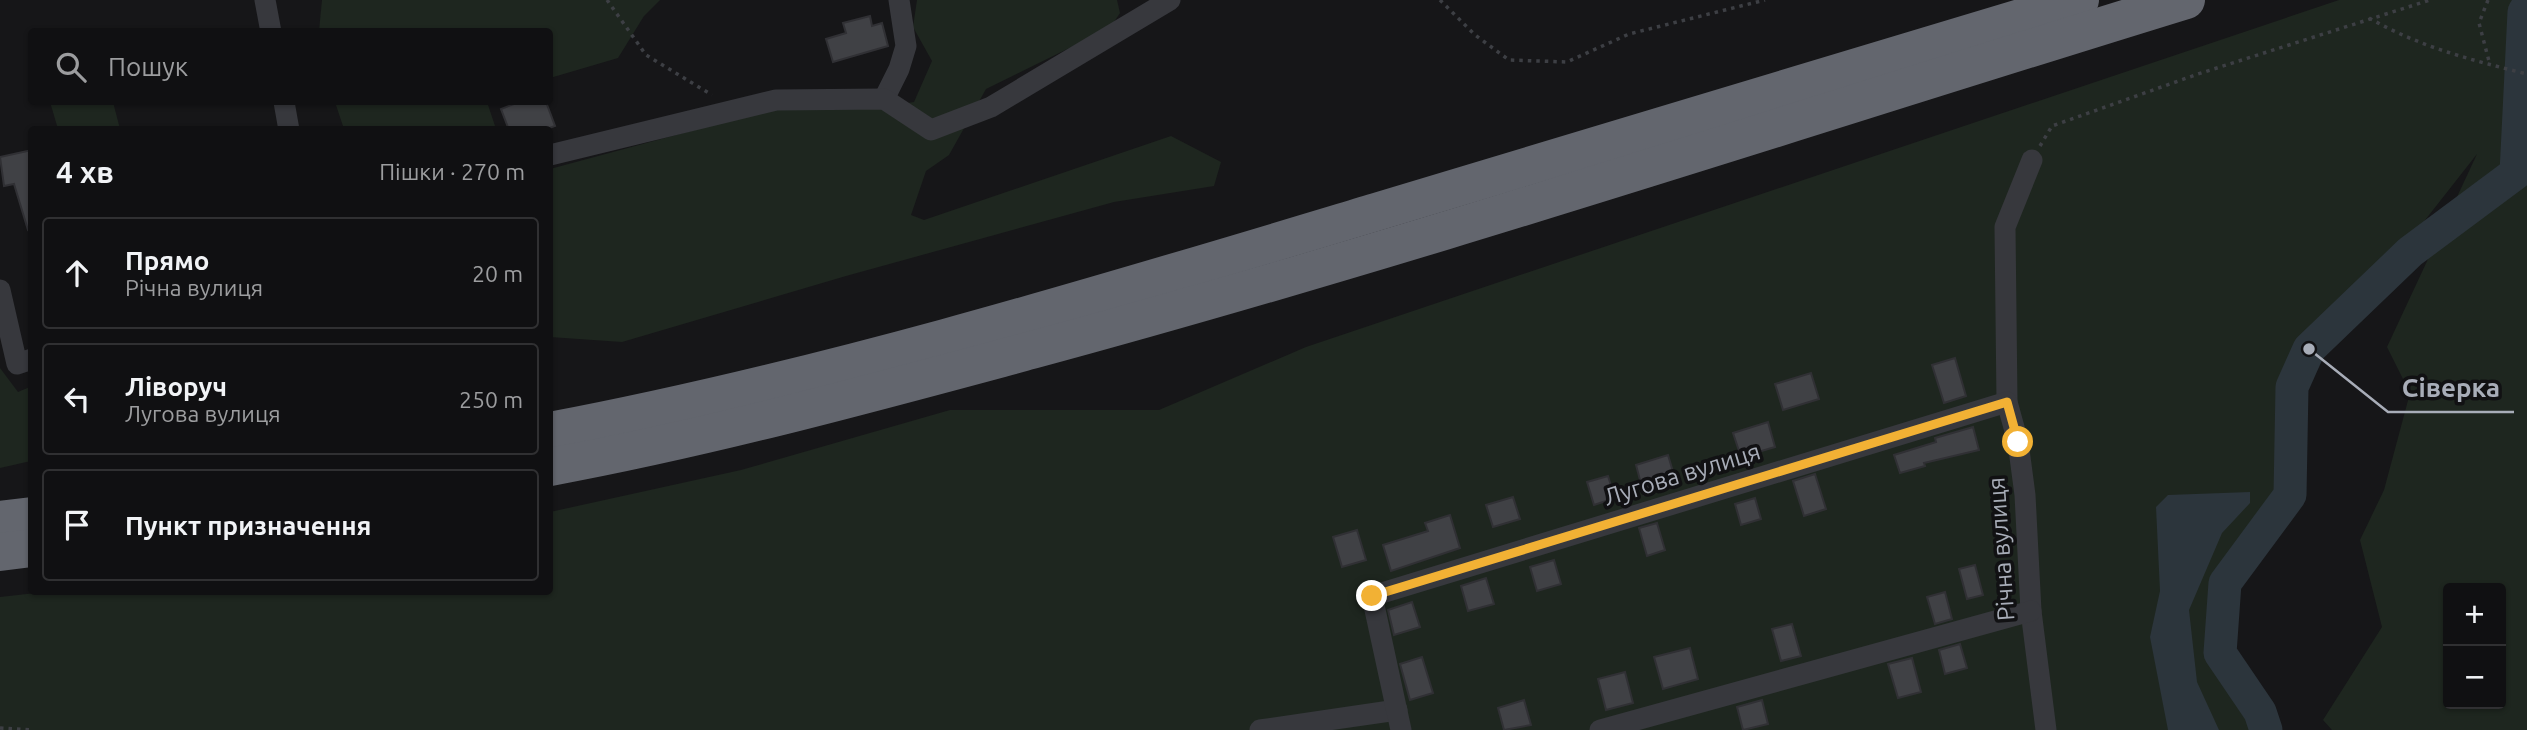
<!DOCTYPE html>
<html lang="uk">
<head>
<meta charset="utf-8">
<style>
	:root { --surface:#101012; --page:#19191b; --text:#f1f3f6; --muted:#9c9d9f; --line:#303032 }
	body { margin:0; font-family:Ubuntu,sans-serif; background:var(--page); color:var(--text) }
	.controls { position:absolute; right:21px; bottom:21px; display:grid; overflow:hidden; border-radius:7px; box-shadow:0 2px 5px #0004 }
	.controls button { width:63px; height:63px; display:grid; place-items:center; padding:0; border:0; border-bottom:2px solid var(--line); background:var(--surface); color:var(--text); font:35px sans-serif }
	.stop { position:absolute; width:21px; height:21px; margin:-16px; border:5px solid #f2b134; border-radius:50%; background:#fff }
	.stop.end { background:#f2b134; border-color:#fff; box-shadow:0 2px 7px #0008 }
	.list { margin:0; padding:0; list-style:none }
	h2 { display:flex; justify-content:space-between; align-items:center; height:91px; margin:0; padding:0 28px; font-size:30px }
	h2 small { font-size:23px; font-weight:400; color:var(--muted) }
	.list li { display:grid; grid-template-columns:46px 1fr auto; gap:21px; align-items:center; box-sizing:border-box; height:112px; margin:0 14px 14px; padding:0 14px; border:2px solid var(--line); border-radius:7px }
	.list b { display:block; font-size:26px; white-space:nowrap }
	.list p { margin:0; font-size:23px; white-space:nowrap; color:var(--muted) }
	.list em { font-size:23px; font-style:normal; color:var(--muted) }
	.icon { flex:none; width:38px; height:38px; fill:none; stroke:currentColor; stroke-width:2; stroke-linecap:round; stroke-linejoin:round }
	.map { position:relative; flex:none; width:2527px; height:730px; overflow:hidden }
	.search { position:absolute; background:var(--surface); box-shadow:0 2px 5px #0004; left:28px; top:28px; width:525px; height:77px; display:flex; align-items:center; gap:18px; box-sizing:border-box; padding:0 24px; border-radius:7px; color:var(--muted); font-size:26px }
	.panel { position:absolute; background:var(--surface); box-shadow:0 2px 5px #0004; left:28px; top:126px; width:525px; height:469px; border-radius:7px }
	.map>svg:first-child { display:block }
</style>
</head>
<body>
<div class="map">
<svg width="2527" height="730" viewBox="0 0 2527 730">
	<rect width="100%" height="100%" fill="#161618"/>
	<!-- green -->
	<g fill="#1e261f" fill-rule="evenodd">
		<polygon points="322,0 660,0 644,16 618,58 550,78 550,32 319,31"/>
		<polygon points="917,0 1117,0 1120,13 1110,28 986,89 949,155 926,171 911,215 924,220 1171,136 1221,162 1214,186 1114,202 846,276 622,342 550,337 550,169 780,107 882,107 914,102 932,61 913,27"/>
		<path d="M2339 0H2527V730H2332L2323 720 2382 627 2360 540 2384 490 2410 393 2387 347 2477 154 2422 224 2312 330 2283 381 2277 488 2214 582 2205 651 2254 730H0V597L45 592H550V512L741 470 950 410H1159L1306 347ZM2448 588H2501V704H2448Z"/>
		<polygon points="50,102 113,102 120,129 58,129"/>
		<polygon points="335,102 487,102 496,129 344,129"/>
		<polygon points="0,368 18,392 32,386 31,461 0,468"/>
	</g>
	<!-- water -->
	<polygon fill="#2c353c" points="2250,492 2250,503 2222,533 2189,610 2197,682 2219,730 2168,730 2150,637 2160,591 2156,507 2168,495"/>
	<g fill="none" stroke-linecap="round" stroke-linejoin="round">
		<!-- stream -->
		<polyline stroke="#2c353c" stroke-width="5" points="2516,173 2527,179"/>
		<!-- river -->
		<polyline stroke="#2c353c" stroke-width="33" points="2266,730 2260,712 2220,653 2225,583 2290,495 2292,387 2309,349 2410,252 2516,173 2524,12 2527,7"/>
	</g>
	<!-- building -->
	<g fill="#404145" stroke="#303034" stroke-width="2">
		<polygon points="870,16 872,26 882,23 888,46 833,62 826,39 846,33 843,23"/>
		<polygon points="519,102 546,102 555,126 544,130 509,130 501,109"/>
		<polygon points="32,150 32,229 28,230 14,184 4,186 0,157"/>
		<polygon points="1955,358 1966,396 1944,403 1932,365"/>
		<polygon points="1811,373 1819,399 1783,410 1775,384"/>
		<polygon points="1768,422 1775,447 1741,457 1733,433"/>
		<polygon points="1973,427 1979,450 1924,463 1925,466 1900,473 1894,455 1936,442 1935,438"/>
		<polygon points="1668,455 1677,485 1644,495 1636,465"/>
		<polygon points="1815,474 1826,509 1804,516 1793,481"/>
		<polygon points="1608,476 1615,498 1594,505 1587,482"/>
		<polygon points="1513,497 1520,519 1493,527 1486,505"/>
		<polygon points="1755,498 1761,519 1741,525 1735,504"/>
		<polygon points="1450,515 1460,548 1391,571 1383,545 1428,531 1425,523"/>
		<polygon points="1657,523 1665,550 1647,556 1639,528"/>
		<polygon points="1357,530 1366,560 1342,567 1333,537"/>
		<polygon points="1554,560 1561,584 1537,591 1530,567"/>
		<polygon points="1975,565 1983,595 1967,599 1959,569"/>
		<polygon points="1486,578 1494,604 1468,611 1461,586"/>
		<polygon points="1945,592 1952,619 1935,624 1927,597"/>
		<polygon points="1412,602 1420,627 1394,635 1388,610"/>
		<polygon points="1792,624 1801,656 1781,661 1772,629"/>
		<polygon points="1960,644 1967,668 1945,674 1939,650"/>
		<polygon points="1690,648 1698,679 1663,689 1654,657"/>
		<polygon points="1422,657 1433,693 1410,700 1400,664"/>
		<polygon points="1912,658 1921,692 1898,698 1888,664"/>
		<polygon points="1625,672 1633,703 1606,710 1598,679"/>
		<polygon points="1524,700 1531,725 1504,730 1498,708"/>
		<polygon points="1762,700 1768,724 1743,730 1737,707"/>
	</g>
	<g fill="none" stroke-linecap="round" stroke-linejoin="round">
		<!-- path -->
		<g stroke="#3d3f44" stroke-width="3.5" stroke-dasharray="3.5 5" stroke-linecap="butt">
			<polyline points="607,0 646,55 712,95"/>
			<polyline points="1440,0 1475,35 1509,60 1567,62 1629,34 1765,0"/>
			<polyline points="2488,0 2479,23 2490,65"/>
			<path d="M2369 18C2420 47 2471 60 2527 74"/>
			<polyline points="2040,146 2052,126 2198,74 2430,0"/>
			<polyline points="0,728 32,730"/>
		</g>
		<!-- street -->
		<g stroke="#37383d" stroke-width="21">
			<polyline points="265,0 271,32"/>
			<polyline points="884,99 899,69 906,46 899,0"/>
			<polyline points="284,102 289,130"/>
			<polyline points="550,155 776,100 884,99 931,130 991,107 1170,0"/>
			<polyline points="2032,160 2005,227 2007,402 2018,442 2025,495 2031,611 2046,730"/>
			<polyline points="0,290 17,364 32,359"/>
			<polyline points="1260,730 1397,710"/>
			<polyline points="1401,730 1372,596 2007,402"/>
			<polyline points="1600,730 2031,611"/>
		</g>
		<!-- highway -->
		<g stroke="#63666e" stroke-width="38">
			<path d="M550 431C829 378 1103 294 1376 212 1610 141 1845 72 2080 0"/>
			<path d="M550 467C712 437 872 393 1032 350 1420 245 1802 118 2186 0"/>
			<polyline points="0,520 32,516"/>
			<polyline points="0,552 32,548"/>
		</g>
	</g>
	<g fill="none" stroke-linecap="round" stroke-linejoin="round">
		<!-- route -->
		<polyline stroke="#f2b134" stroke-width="9" points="1372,596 2007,402 2018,442"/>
	</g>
	<g text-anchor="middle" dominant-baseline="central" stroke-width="7" stroke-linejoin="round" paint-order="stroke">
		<!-- street labels -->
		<g font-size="24" fill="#a8adb8" stroke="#111113">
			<text transform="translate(1682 474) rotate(-17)">Лугова вулиця</text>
			<text transform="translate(2001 549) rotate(-94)">Річна вулиця</text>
		</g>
	</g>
	<!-- callouts -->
	<path fill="none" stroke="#a8adb8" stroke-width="2.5" d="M2309 349L2388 412H2514"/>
	<circle fill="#a8adb8" stroke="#111113" stroke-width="2.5" cx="2309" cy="349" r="7"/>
	<g font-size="26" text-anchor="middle" font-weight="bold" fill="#a8adb8" stroke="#111113" stroke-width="7" stroke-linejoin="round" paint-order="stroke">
		<text x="2451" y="397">Сіверка</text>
	</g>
</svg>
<div class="controls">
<button>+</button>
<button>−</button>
</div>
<div class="stop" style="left:2018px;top:442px"></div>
<div class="stop end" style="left:1372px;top:596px"></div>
<div class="search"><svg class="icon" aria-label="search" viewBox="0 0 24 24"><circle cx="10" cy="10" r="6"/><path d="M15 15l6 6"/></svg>Пошук</div>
<section class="panel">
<h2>4 хв<small>Пішки · 270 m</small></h2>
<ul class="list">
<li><svg class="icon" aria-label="ahead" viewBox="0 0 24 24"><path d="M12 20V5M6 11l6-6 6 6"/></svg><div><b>Прямо</b><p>Річна вулиця</p></div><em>20 m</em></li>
<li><svg class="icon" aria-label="left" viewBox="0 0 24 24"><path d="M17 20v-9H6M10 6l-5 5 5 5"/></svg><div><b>Ліворуч</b><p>Лугова вулиця</p></div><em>250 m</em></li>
<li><svg class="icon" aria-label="arrive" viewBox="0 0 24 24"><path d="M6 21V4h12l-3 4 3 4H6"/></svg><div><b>Пункт призначення</b></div></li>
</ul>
</section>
</div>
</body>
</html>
